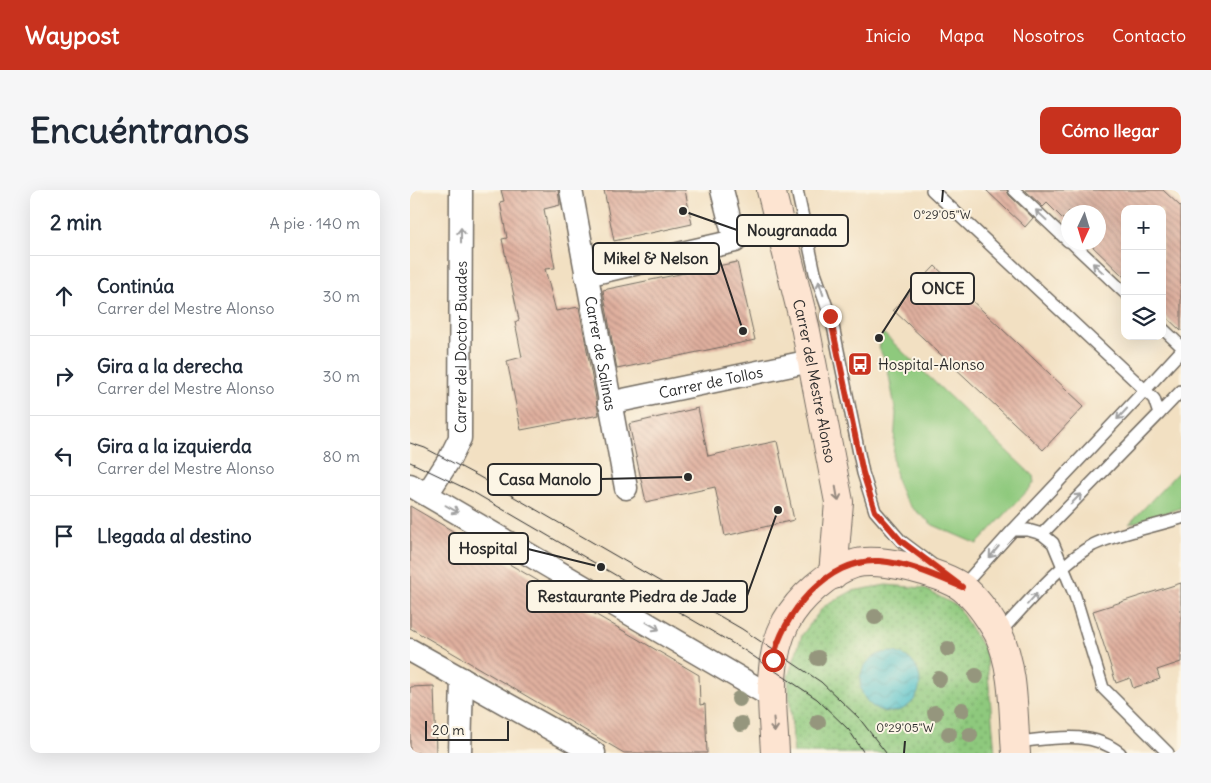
<!DOCTYPE html>
<html lang="es">
<head>
<meta charset="utf-8">
<style>
	:root { --surface:#fff; --page:#f6f6f7; --text:#1f2937; --muted:#747a83; --line:#e0e1e3; --accent:#c8321e }
	body { margin:0; font-family:Delius,sans-serif; background:var(--page); color:var(--text) }
	.controls { position:absolute; right:15px; top:15px; display:grid; overflow:hidden; border-radius:10px; box-shadow:0 5px 20px #0002 }
	.controls button { width:45px; height:45px; display:grid; place-items:center; padding:0; border:0; border-bottom:1px solid var(--line); background:var(--surface); color:var(--text); font:25px sans-serif }
	.compass { position:absolute; left:651px; top:15px; width:45px; height:45px; border-radius:50%; background:var(--surface); box-shadow:0 5px 20px #0002; rotate:184deg }
	.scale { position:absolute; left:15px; bottom:12px; width:84px; box-sizing:border-box; padding-left:5px; border:2px solid #2b2b2b; border-top:0; font-size:14px; line-height:18px; white-space:nowrap; color:#2b2b2b; -webkit-text-stroke:4px #fcf5e5; paint-order:stroke }
	.stop { position:absolute; width:15px; height:15px; margin:-11px; border:4px solid #c8321e; border-radius:50%; background:#fff }
	.stop.end { background:#c8321e; border-color:#fff; box-shadow:0 1px 5px #0008 }
	.list { margin:0; padding:0; list-style:none }
	h2 { display:flex; justify-content:space-between; align-items:center; height:65px; margin:0; padding:0 20px; font-size:21px }
	h2 small { font-size:16px; font-weight:400; color:var(--muted) }
	.list li { display:grid; grid-template-columns:32px 1fr auto; gap:15px; align-items:center; box-sizing:border-box; height:80px; padding:0 20px; border-top:1px solid var(--line) }
	.list b { display:block; font-size:19px; white-space:nowrap }
	.list p { margin:0; font-size:16px; white-space:nowrap; color:var(--muted) }
	.list em { font-size:16px; font-style:normal; color:var(--muted) }
	.icon { flex:none; width:28px; height:28px; fill:none; stroke:currentColor; stroke-width:2; stroke-linecap:round; stroke-linejoin:round }
	.map { position:relative; flex:none; width:771px; height:563px; overflow:hidden; border-radius:10px }
	header { display:flex; align-items:center; gap:30px; box-sizing:border-box; height:70px; padding:0 25px; background:var(--accent); color:#fff }
	header strong { font-size:24px }
	nav { display:flex; gap:28px; margin-inline-start:auto; font-size:18px }
	.intro { display:flex; align-items:center; justify-content:space-between; box-sizing:border-box; height:120px; padding:0 30px }
	h1 { margin:0; font-size:35px }
	.button { padding:12px 22px; border-radius:10px; background:var(--accent); color:#fff; font-size:18px; font-weight:700 }
	main { display:flex; gap:30px; padding:0 30px }
	aside { flex:1; background:var(--surface); border-radius:10px; box-shadow:0 5px 20px #0002 }
	.map>svg:first-child { display:block }
</style>
</head>
<body>
<header>
<strong>Waypost</strong>
<nav><a>Inicio</a><a>Mapa</a><a>Nosotros</a><a>Contacto</a></nav>
</header>
<div class="intro"><h1>Encuéntranos</h1><a class="button">Cómo llegar</a></div>
<main>
<aside>
<h2>2 min<small>A pie · 140 m</small></h2>
<ul class="list">
<li><svg class="icon" aria-label="ahead" viewBox="0 0 24 24"><path d="M12 20V5M6 11l6-6 6 6"/></svg><div><b>Continúa</b><p>Carrer del Mestre Alonso</p></div><em>30 m</em></li>
<li><svg class="icon" aria-label="right" viewBox="0 0 24 24"><path d="M7 20v-9h11M14 6l5 5-5 5"/></svg><div><b>Gira a la derecha</b><p>Carrer del Mestre Alonso</p></div><em>30 m</em></li>
<li><svg class="icon" aria-label="left" viewBox="0 0 24 24"><path d="M17 20v-9H6M10 6l-5 5 5 5"/></svg><div><b>Gira a la izquierda</b><p>Carrer del Mestre Alonso</p></div><em>80 m</em></li>
<li><svg class="icon" aria-label="arrive" viewBox="0 0 24 24"><path d="M6 21V4h12l-3 4 3 4H6"/></svg><div><b>Llegada al destino</b></div></li>
</ul>
</aside>
<div class="map">
<svg width="771" height="563" viewBox="0 0 771 563">
	<defs>
		<pattern id="grass-dots" width="8" height="8" patternUnits="userSpaceOnUse" patternTransform="scale(1.25)"><rect width="8" height="8" fill="#8ec97d"/><path d="M2 2h.1M6 6h.1" fill="none" stroke="#74a367" stroke-width="1.8" stroke-linecap="round"/></pattern>
		<pattern id="water-waves" width="16" height="10" patternUnits="userSpaceOnUse" patternTransform="scale(1.25)"><rect width="16" height="10" fill="#53c1c9"/><path d="M0 5q4-4 8 0t8 0" fill="none" stroke="#459da3"/></pattern>
		<pattern id="building-back-hatch" width="6" height="6" patternUnits="userSpaceOnUse" patternTransform="scale(1.25)"><rect width="6" height="6" fill="#e0b09f"/><path d="M-1 5l2 2M0 0l6 6M5-1l2 2" fill="none" stroke="#b68f82"/></pattern>
	</defs>
	<rect width="100%" height="100%" fill="#fcf5e5"/>
	<filter id="ink" filterUnits="userSpaceOnUse"><feTurbulence type="fractalNoise" baseFrequency=".02" numOctaves="2"/><feDisplacementMap in="SourceGraphic" scale="10" xChannelSelector="R" yChannelSelector="G"/><feConvolveMatrix kernelMatrix="1 2 1 2 8 2 1 2 1" color-interpolation-filters="sRGB"/></filter>
	<filter id="wash" filterUnits="userSpaceOnUse"><feTurbulence type="fractalNoise" baseFrequency=".0096" numOctaves="4" result="noise"/><feDisplacementMap in="SourceGraphic" scale="20" xChannelSelector="R" yChannelSelector="G"/><feGaussianBlur stdDeviation="1.12" result="paint"/><feColorMatrix in="noise" values="0 0 0 0 0 0 0 0 0 0 0 0 0 0 0 0 0 1.4 0 .05"/><feComposite in="paint" operator="in"/></filter>
	<g filter="url(#wash)">
		<rect width="100%" height="100%" fill="#f2e0c2"/>
		<!-- grass -->
		<polygon fill="url(#grass-dots)" stroke="#5c7a54" points="476,395 513,398 547,416 576,462 585,563 384,563 378,487 392,445 413,417 442,401"/>
		<!-- garden -->
		<g fill="#8ec97d" stroke="#5c7a54">
			<polygon points="473,143 623,286 624,293 621,297 567,354 523,335 501,317 493,306 487,292 483,270 486,223 477,175 469,158"/>
			<polygon points="771,279 771,318 719,334"/>
		</g>
		<!-- water -->
		<circle fill="url(#water-waves)" stroke="#3f767a" cx="480" cy="492" r="30"/>
		<g id="blocks">
			<!-- building -->
			<g fill="url(#building-back-hatch)">
				<polygon points="91,0 148,0 150,15 134,19 145,78 135,79 146,121 169,117 189,225 111,240 97,171 112,167 105,132 109,130 92,49 97,48 90,12 94,11"/>
				<polygon points="194,0 275,0 282,34 204,51"/>
				<polygon points="576,0 597,0 599,5 623,28 615,37"/>
				<polygon points="615,0 753,0 771,17 771,141 752,123 752,19 715,19 715,88 678,52 688,52 688,22 658,22 658,34 637,13 633,17"/>
				<polygon points="327,72 345,150 207,179 193,100"/>
				<polygon points="525,76 674,216 633,260 483,120"/>
				<polygon points="288,218 298,266 367,251 384,330 315,346 305,297 236,312 219,234"/>
				<polygon points="0,316 289,485 290,515 295,514 297,563 214,563 0,438"/>
				<polygon points="771,393 771,472 747,480 750,489 723,498 720,488 706,493 683,421"/>
				<polygon points="24,496 26,563 0,563 0,497"/>
			</g>
		</g>
	</g>
	<g filter="url(#ink)">
		<use href="#blocks" fill-opacity="0" stroke="#716a60" stroke-width="1"/>
		<g fill="none" stroke-linecap="round" stroke-linejoin="round">
			<defs>
				<g id="service">
					<polyline points="387,0 405,83 422,131 453,283 465,321 491,351 523,375"/>
					<polyline points="522,0 735,200 771,161"/>
					<polyline points="604,0 658,51"/>
					<polyline points="661,52 715,103"/>
					<polyline points="752,138 771,156"/>
					<polyline points="749,224 771,201"/>
					<polyline points="603,340 735,200 744,209 749,224 632,344"/>
					<polyline points="552,397 603,340 618,340 632,344 643,353 665,406 693,498 758,563"/>
					<path d="M588 444C614 417 651 372 683 355 705 344 746 336 771 328"/>
					<path d="M605 552C641 549 680 539 710 563"/>
				</g>
				<g id="minor">
					<path id="s1" d="M161 0 216 298"/>
					<polyline points="176,85 325,51 312,0"/>
					<path id="s2" d="M199 213 401 171"/>
					<polyline points="0,295 362,507"/>
					<path id="s3" d="M17 304 39 270 50 248 51 0"/>
					<polyline points="0,460 184,563"/>
					<polyline points="50,563 52,489"/>
				</g>
				<g id="secondary">
					<path id="s4" d="M361 0 395 136 429 312 423 385"/>
					<path d="M365 563C363 519 355 473 376 432 389 408 418 382 444 374 468 366 533 383 553 398 568 410 579 427 588 443 605 478 603 525 606 563"/>
				</g>
			</defs>
			<!-- service casing -->
			<use href="#service" stroke="#716a60" stroke-width="14"/>
			<!-- minor casing -->
			<use href="#minor" stroke="#716a60" stroke-width="25"/>
			<!-- secondary casing -->
			<use href="#secondary" stroke="#716a60" stroke-width="30"/>
			<!-- service -->
			<use href="#service" stroke="#fff" stroke-width="11"/>
			<!-- minor -->
			<use href="#minor" stroke="#fff" stroke-width="22"/>
			<!-- secondary -->
			<use href="#secondary" stroke="#fde4d1" stroke-width="28"/>
			<!-- tram -->
			<g stroke="#2b2b2b" stroke-width="1">
				<polyline points="0,253 15,258 68,286 332,439 411,492 449,528 476,563"/>
				<polyline points="0,272 63,302 334,460 407,509 439,540 454,563"/>
			</g>
		</g>
		<!-- trees -->
		<g fill="#95967d">
			<circle cx="465" cy="427" r="8"/>
			<circle cx="538" cy="459" r="8"/>
			<circle cx="408" cy="468" r="8"/>
			<circle cx="566" cy="486" r="8"/>
			<circle cx="529" cy="489" r="8"/>
			<circle cx="329" cy="509" r="8"/>
			<circle cx="552" cy="520" r="8"/>
			<circle cx="525" cy="523" r="8"/>
			<circle cx="408" cy="532" r="8"/>
			<circle cx="331" cy="534" r="8"/>
			<circle cx="539" cy="544" r="8"/>
			<circle cx="560" cy="545" r="8"/>
		</g>
		<!-- one-way arrows -->
		<defs><path id="oneway-shaft" d="M-6 0H5M1.5-3L5.5 0L1.5 3" fill="none" stroke-width="1.6" stroke-linecap="round" stroke-linejoin="round" transform="scale(1.25)"/></defs>
		<g stroke="#a0a0a0">
			<use href="#oneway-shaft" transform="translate(631 25) rotate(-137)"/>
			<use href="#oneway-shaft" transform="translate(51 45) rotate(-90)"/>
			<use href="#oneway-shaft" transform="translate(688 78) rotate(-137)"/>
			<use href="#oneway-shaft" transform="translate(411 98) rotate(-108)"/>
			<use href="#oneway-shaft" transform="translate(712 224) rotate(133)"/>
			<use href="#oneway-shaft" transform="translate(666 309) rotate(-45)"/>
			<use href="#oneway-shaft" transform="translate(42 319) rotate(30)"/>
			<use href="#oneway-shaft" transform="translate(584 362) rotate(130)"/>
			<use href="#oneway-shaft" transform="translate(622 409) rotate(-49)"/>
			<use href="#oneway-shaft" transform="translate(243 436) rotate(30)"/>
		</g>
		<g stroke="#94887e">
			<use href="#oneway-shaft" transform="translate(427 304) rotate(80)"/>
			<use href="#oneway-shaft" transform="translate(364 535) rotate(86)"/>
		</g>
	</g>
	<g fill="none" stroke-linecap="round" stroke-linejoin="round" filter="url(#ink)">
		<!-- route -->
		<path stroke="#c8321e" stroke-width="6" d="M363 470C372 425 417 368 469 371 498 373 526 386 552 397L491 351 465 321 453 283 420 126"/>
	</g>
	<!-- ticks -->
	<path fill="none" stroke="#2b2b2b" stroke-width="2" d="M532 12 533 0M494 563 495 551"/>
	<!-- icons -->
	<defs>
		<symbol id="bus-square" viewBox="-11 -11 22 22"><rect x="-9" y="-9" width="18" height="18" rx="4" fill="#c8321e" stroke="#fcf5e5"/><path d="M-5-6H5V4H4V6H2V4H-2V6H-4V4H-5ZM-3.5-4V0h7V-4ZM-3.5 1.2v1.5H-2V1.2ZM2 1.2v1.5H3.5V1.2Z" fill="#fff"/></symbol>
	</defs>
	<g fill-rule="evenodd">
		<use href="#bus-square" x="436" y="160" width="28" height="28"/>
	</g>
	<g text-anchor="middle" dominant-baseline="central" stroke-width="4" stroke-linejoin="round" paint-order="stroke">
		<!-- street labels -->
		<g font-size="15" fill="#2b2b2b" stroke="#fcf5e5">
			<text stroke="none"><textPath href="#s3" startOffset="156">Carrer del Doctor Buades</textPath></text>
			<text stroke="none"><textPath href="#s1" startOffset="166">Carrer de Salinas</textPath></text>
			<text stroke="none"><textPath href="#s4" startOffset="196">Carrer del Mestre Alonso</textPath></text>
			<text stroke="none"><textPath href="#s2" startOffset="104">Carrer de Tollos</textPath></text>
		</g>
		<!-- poi labels -->
		<g font-size="15" fill="#2b2b2b" stroke="#fcf5e5" text-anchor="start">
			<text x="468" y="174">Hospital-Alonso</text>
		</g>
	</g>
	<g font-size="12" text-anchor="middle" fill="#2b2b2b" stroke="#fcf5e5" stroke-width="4" stroke-linejoin="round" paint-order="stroke">
		<text x="532" y="29">0°29'05"W</text>
		<text x="495" y="542">0°29'05"W</text>
	</g>
	<!-- callouts -->
	<path fill="none" stroke="#2b2b2b" stroke-width="2" d="M273 21L327 40M333 141L309 68M469 148L501 98M278 287L191 289M191 377L118 359M368 320L337 406"/>
	<g fill="#2b2b2b" stroke="#fcf5e5" stroke-width="2">
		<circle cx="273" cy="21" r="5"/>
		<circle cx="333" cy="141" r="5"/>
		<circle cx="469" cy="148" r="5"/>
		<circle cx="278" cy="287" r="5"/>
		<circle cx="191" cy="377" r="5"/>
		<circle cx="368" cy="320" r="5"/>
	</g>
	<g fill="#fcf5e5" stroke="#2b2b2b" stroke-width="2">
		<rect x="327" y="25" width="111" height="31" rx="5"/>
		<rect x="183" y="53" width="126" height="31" rx="5"/>
		<rect x="501" y="83" width="63" height="31" rx="5"/>
		<rect x="78" y="274" width="113" height="31" rx="5"/>
		<rect x="39" y="343" width="79" height="31" rx="5"/>
		<rect x="117" y="391" width="220" height="31" rx="5"/>
	</g>
	<g font-size="16" text-anchor="middle" font-weight="bold" fill="#2b2b2b">
		<text x="382" y="46">Nougranada</text>
		<text x="246" y="74">Mikel &amp; Nelson</text>
		<text x="533" y="104">ONCE</text>
		<text x="135" y="295">Casa Manolo</text>
		<text x="78" y="364">Hospital</text>
		<text x="227" y="412">Restaurante Piedra de Jade</text>
	</g>
</svg>
<div class="controls">
<button>+</button>
<button>−</button>
<button><svg class="icon" aria-label="layers" viewBox="0 0 24 24"><path d="M12 4l9 5-9 5-9-5zM3 14l9 5 9-5"/></svg></button>
</div>
<svg class="compass" viewBox="-18 -18 36 36"><path d="M0-13l5 13h-10z" fill="#e53935"/><path d="M0 13l5-13h-10z" fill="#747a83"/></svg>
<div class="scale">20 m</div>
<div class="stop" style="left:363px;top:470px"></div>
<div class="stop end" style="left:420px;top:126px"></div>
</div>
</main>
</body>
</html>
